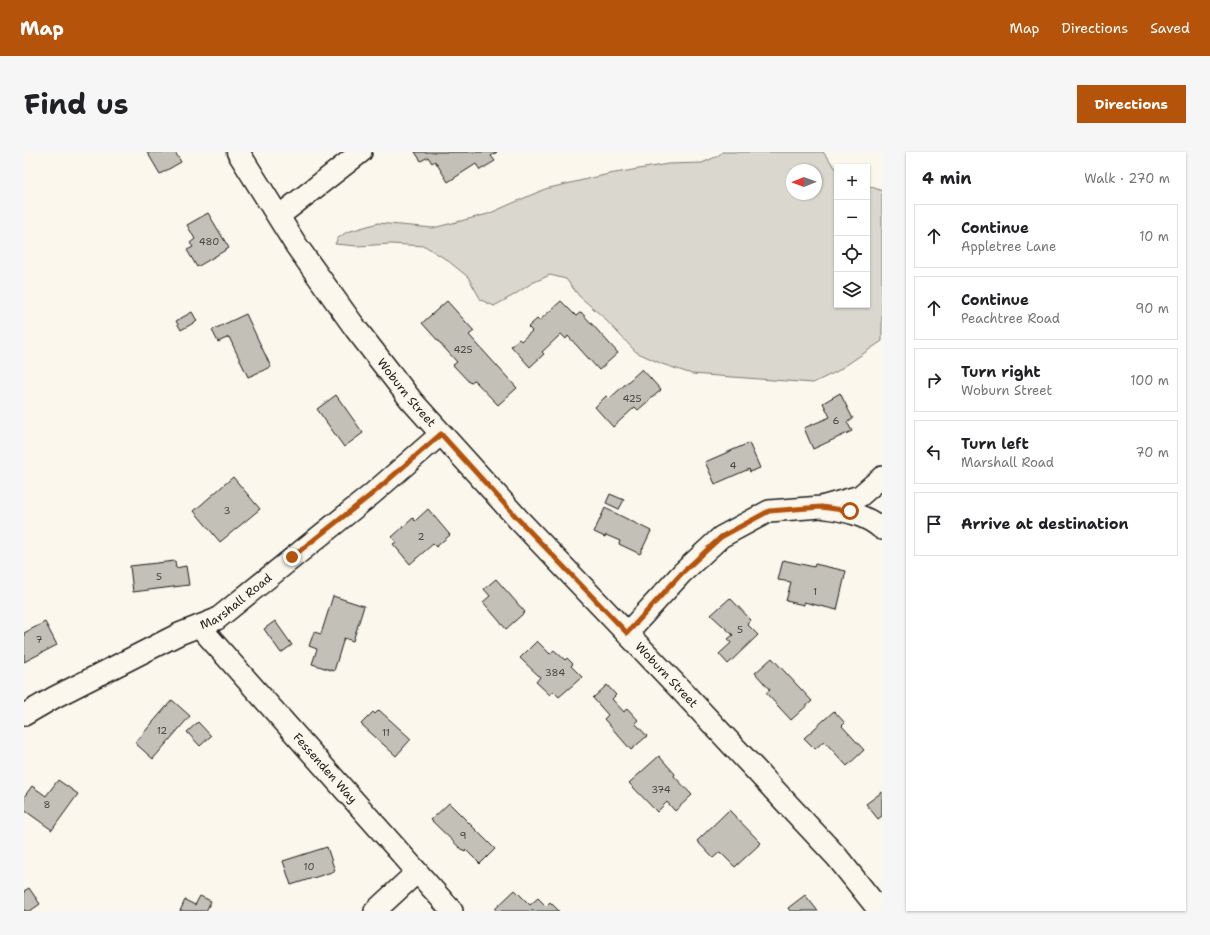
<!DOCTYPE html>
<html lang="en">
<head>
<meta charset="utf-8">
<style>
	:root { --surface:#fff; --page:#f6f6f6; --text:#202124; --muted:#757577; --line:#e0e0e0; --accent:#b45309 }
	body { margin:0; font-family:"Shantell Sans",sans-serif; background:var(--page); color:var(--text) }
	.controls { position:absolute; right:12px; top:12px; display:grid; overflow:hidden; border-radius:0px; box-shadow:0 1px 3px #0004 }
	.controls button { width:36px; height:36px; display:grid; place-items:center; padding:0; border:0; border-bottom:1px solid var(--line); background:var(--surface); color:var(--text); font:20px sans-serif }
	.compass { position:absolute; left:762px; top:12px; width:36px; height:36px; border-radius:50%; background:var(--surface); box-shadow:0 1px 3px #0004; rotate:269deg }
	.stop { position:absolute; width:12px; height:12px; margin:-9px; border:3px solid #b45309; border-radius:50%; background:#fff }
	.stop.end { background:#b45309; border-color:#fff; box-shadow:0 1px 4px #0008 }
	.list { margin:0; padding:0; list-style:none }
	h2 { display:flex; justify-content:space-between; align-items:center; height:52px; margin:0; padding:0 16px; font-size:17px }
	h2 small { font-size:13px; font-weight:400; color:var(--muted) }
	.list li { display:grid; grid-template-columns:26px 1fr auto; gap:12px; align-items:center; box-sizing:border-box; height:64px; margin:0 8px 8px; padding:0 8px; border:1px solid var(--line); border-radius:0px }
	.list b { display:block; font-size:15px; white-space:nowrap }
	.list p { margin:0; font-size:13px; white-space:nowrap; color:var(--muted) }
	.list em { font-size:13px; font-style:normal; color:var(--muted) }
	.icon { flex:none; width:22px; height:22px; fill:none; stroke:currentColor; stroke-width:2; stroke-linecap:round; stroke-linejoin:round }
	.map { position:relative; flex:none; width:858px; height:759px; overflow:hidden; border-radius:0px }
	header { display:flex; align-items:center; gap:24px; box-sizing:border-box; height:56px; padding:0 20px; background:var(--accent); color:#fff }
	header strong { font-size:19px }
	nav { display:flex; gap:22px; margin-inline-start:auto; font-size:14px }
	.intro { display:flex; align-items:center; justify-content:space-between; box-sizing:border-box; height:96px; padding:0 24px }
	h1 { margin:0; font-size:28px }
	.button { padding:10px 18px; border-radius:0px; background:var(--accent); color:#fff; font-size:14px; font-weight:700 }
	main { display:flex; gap:24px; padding:0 24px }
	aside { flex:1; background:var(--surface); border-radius:0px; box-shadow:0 1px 3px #0004 }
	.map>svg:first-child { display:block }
</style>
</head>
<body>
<header>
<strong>Map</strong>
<nav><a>Map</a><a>Directions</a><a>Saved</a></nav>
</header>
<div class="intro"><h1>Find us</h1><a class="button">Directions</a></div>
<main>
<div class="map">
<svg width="858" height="759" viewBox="0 0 858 759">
	<rect width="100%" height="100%" fill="#fbf7ec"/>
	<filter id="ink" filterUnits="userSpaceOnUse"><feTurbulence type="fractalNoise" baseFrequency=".025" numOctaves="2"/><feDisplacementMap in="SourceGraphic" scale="8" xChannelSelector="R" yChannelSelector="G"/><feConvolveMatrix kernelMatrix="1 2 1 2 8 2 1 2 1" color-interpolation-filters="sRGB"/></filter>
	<g filter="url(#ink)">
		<!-- green -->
		<path fill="#dad7ce" stroke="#7b7a75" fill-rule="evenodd" d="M698 0H799L813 18V153H843V33L858 39V189L812 220 789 231 668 222 638 212 612 200 578 164 555 144 542 127 526 123 508 131 490 143 470 154 457 148 444 125 423 108 401 94 367 92 333 94 311 92 314 86 323 80 354 71 409 76 464 62 521 37 585 22 644 12 678 11 694 4ZM768 18H792V42H768Z"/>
		<!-- building -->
		<g fill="#c3c0b8" stroke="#1c1c1c">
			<polygon points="123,0 151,0 157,10 136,22"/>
			<polygon points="391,0 473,0 467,4 471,9 456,18 452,12 424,30 411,9 408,11 404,5 397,9"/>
			<polygon points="184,61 205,96 173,115 163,98 169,95 166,91 171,87 163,73"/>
			<polygon points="423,149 450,179 445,183 493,236 474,253 450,228 446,231 429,213 433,210 398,171"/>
			<polygon points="537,149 552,164 557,160 594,201 575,218 544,184 542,187 537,182 518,200 520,202 506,215 487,194 495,187 497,189 508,179 504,175 513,167 515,169"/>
			<polygon points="168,160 173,169 157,178 152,169"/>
			<polygon points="222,162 247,215 224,225 205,185 194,190 188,178"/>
			<polygon points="618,217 637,238 614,258 611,255 589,275 571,255 582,244 585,247"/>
			<polygon points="816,241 829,267 823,270 828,279 789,297 780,276 806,265 799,251"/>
			<polygon points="312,243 339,281 320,295 293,257"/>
			<polygon points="725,291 736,316 726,320 725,317 691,332 681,310"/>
			<polygon points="209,325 236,357 196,390 170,359"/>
			<polygon points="586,342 600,348 595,357 582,351"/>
			<polygon points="581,356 627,379 616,402 595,392 596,389 582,383 581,385 570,380"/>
			<polygon points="404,357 426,383 412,395 409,392 386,412 369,392 372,390 368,385 389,366 391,369"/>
			<polygon points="759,408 790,415 791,412 822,419 813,458 780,450 780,453 762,449 767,430 754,428"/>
			<polygon points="151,409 152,416 162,414 165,433 109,440 106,414"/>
			<polygon points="472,427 501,460 482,477 459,450 466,444 460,437"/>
			<polygon points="309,444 340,454 329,489 320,486 310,519 288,512 293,497 285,494 290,480 297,482"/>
			<polygon points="706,446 727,468 723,472 734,483 704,512 695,502 707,491 704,487 709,483 687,463"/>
			<polygon points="251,469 268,493 257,501 240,477"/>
			<polygon points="21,470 33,493 0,510 0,481"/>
			<polygon points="513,489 526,502 530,498 541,508 543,506 549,512 547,514 558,525 535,545 529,539 526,543 512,530 516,525 496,506"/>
			<polygon points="748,506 788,549 767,568 742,541 746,538 731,521"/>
			<polygon points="583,533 592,543 588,547 600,560 603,556 614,568 611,571 623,584 607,598 580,567 584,563 569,546"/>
			<polygon points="148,548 166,564 129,607 111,591"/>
			<polygon points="355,558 387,587 372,604 337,572 349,560 351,562"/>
			<polygon points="810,559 821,571 818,574 840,598 823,614 800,589 791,597 780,586"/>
			<polygon points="174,570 187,584 176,594 163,580"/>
			<polygon points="635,604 651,622 650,624 668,643 651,659 643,650 633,660 605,631"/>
			<polygon points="34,628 54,642 28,678 0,658 0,645 8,634 22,644"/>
			<polygon points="858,640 858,664 854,667 842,652"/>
			<polygon points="425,651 471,697 456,712 442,698 440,700 407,668"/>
			<polygon points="705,658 737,691 711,715 696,700 689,706 673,689"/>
			<polygon points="303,695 311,719 267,733 259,709"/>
			<polygon points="5,736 16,752 6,759 0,759 0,739"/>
			<polygon points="491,738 506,753 514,746 522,754 526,750 535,759 473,759 471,757"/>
			<polygon points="781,743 794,759 766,759 764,756"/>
			<polygon points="176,744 187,749 182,759 156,759 161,748 171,753"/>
		</g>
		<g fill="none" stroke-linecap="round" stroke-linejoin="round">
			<defs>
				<g id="street">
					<polyline points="255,64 337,0"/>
					<path d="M802 356C822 359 842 363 858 377"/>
					<path id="s1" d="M175 474 428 759"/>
					<polyline points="603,481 658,421 697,385 745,359 797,355 836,344 858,325"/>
					<path id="s2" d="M0 563 31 545 155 482 193 467 348 342 417 282"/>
					<polyline points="351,759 393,720"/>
				</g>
				<g id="primary">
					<path id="s3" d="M214 0 272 93 332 177 387 248 495 368 656 537 813 705 856 759"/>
				</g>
			</defs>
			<!-- street casing -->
			<use href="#street" stroke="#1c1c1c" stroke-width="24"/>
			<!-- primary casing -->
			<use href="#primary" stroke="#1c1c1c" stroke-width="25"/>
			<!-- street -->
			<use href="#street" stroke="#fbf7ec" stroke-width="21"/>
			<!-- primary -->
			<use href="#primary" stroke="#fbf7ec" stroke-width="22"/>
		</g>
	</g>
	<g fill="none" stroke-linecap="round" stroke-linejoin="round" filter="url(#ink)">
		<!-- route -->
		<polyline stroke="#b45309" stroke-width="5" points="268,405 348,342 417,282 495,368 603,481 658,421 697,385 745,359 797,355 826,359"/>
	</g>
	<g text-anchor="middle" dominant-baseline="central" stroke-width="3.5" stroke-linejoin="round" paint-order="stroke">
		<!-- number labels -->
		<g font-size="10" fill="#464543">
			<text x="185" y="89">480</text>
			<text x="439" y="197">425</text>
			<text x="608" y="246">425</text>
			<text x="812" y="268">6</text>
			<text x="709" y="313">4</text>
			<text x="203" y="358">3</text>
			<text x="397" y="384">2</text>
			<text x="135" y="424">5</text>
			<text x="791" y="439">1</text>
			<text x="716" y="477">5</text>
			<text x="15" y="487">7</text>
			<text x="531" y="520">384</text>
			<text x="138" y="578">12</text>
			<text x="362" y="580">11</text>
			<text x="637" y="637">374</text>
			<text x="23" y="652">8</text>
			<text x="439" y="683">9</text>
			<text x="285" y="714">10</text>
		</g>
		<!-- street labels -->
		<g font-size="12" fill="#1c1c1c" stroke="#fbf7ec">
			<text stroke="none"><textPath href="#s3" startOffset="294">Woburn Street</textPath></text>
			<text stroke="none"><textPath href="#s2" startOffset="241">Marshall Road</textPath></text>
			<text stroke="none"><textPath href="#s3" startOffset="678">Woburn Street</textPath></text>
			<text stroke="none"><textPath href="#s1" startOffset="190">Fessenden Way</textPath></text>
		</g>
	</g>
</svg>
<div class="controls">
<button>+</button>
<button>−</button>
<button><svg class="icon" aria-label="locate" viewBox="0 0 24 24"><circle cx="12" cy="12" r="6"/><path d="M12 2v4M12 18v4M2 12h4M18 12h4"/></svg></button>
<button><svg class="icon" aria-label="layers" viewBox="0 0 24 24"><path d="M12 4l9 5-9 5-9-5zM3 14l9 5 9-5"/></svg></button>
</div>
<svg class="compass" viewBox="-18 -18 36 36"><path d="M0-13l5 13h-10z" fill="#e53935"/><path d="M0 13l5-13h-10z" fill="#757577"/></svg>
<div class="stop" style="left:826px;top:359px"></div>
<div class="stop end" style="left:268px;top:405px"></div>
</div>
<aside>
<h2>4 min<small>Walk · 270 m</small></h2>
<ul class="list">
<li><svg class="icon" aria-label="ahead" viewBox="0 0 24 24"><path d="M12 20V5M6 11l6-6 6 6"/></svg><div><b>Continue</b><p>Appletree Lane</p></div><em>10 m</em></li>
<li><svg class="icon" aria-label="ahead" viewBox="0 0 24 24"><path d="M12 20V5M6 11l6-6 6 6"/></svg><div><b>Continue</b><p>Peachtree Road</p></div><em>90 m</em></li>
<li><svg class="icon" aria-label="right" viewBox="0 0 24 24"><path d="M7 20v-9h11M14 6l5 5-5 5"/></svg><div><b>Turn right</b><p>Woburn Street</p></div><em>100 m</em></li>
<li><svg class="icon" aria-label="left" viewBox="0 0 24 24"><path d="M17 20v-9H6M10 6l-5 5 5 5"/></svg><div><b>Turn left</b><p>Marshall Road</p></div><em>70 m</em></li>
<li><svg class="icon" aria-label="arrive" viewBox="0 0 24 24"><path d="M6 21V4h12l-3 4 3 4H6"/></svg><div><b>Arrive at destination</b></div></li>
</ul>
</aside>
</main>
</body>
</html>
